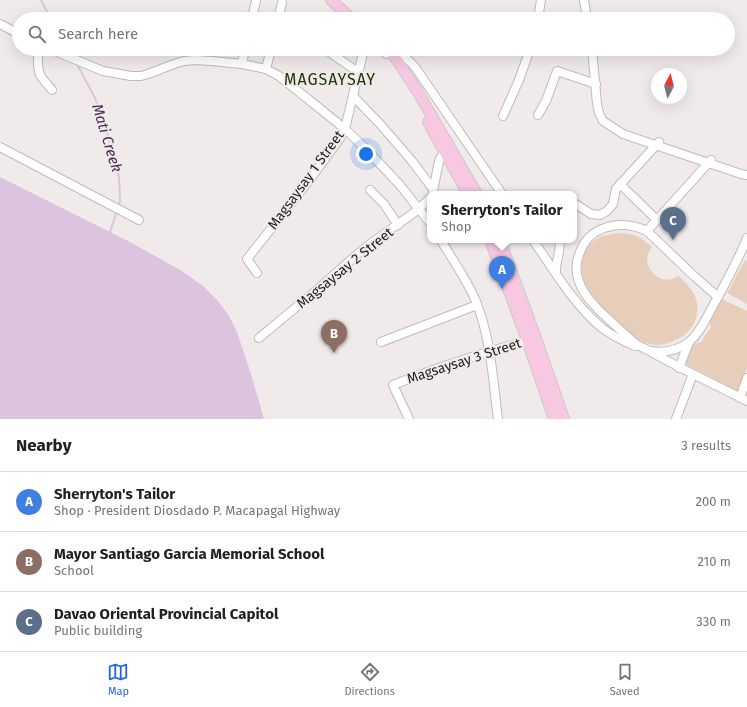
<!DOCTYPE html>
<html lang="en">
<head>
<meta charset="utf-8">
<style>
	:root { --surface:#fff; --page:#f2f2f2; --text:#202124; --muted:#757577; --line:#e0e0e0; --accent:#2563eb }
	body { margin:0; font-family:"Fira Sans",sans-serif; background:var(--page); color:var(--text) }
	.compass { position:absolute; left:651px; top:68px; width:36px; height:36px; border-radius:50%; background:var(--surface); box-shadow:0 4px 16px #0002; rotate:7deg }
	.you { position:absolute; left:366px; top:154px; width:14px; height:14px; margin:-10px; border:3px solid #fff; border-radius:50%; background:#1a73e8; box-shadow:0 0 0 6px #1a73e833 }
	.badge { display:grid; place-items:center; width:26px; height:26px; border-radius:50%; background:var(--accent); color:#fff; font-size:13px; font-weight:700 }
	.pin { position:absolute; translate:-50% -33px; filter:drop-shadow(0 1px 2px #0008) }
	.pin::after { content:''; position:absolute; top:21px; width:14px; height:12px; background:inherit; clip-path:polygon(0 0,100% 0,50% 100%) }
	.popup { position:absolute; left:427px; top:191px; width:150px; height:52px; box-sizing:border-box; display:grid; place-content:center; border-radius:8px; background:var(--surface); filter:drop-shadow(0 1px 3px #0005); font-size:13px; white-space:nowrap; color:var(--muted) }
	.popup b { font-size:15px; color:var(--text) }
	.popup::after { content:''; position:absolute; left:50%; top:100%; margin-left:-8px; border:8px solid transparent; border-top-color:var(--surface) }
	.list { margin:0; padding:0; list-style:none }
	h2 { display:flex; justify-content:space-between; align-items:center; height:52px; margin:0; padding:0 16px; font-size:17px }
	h2 small { font-size:13px; font-weight:400; color:var(--muted) }
	.list li { display:grid; grid-template-columns:26px 1fr auto; gap:12px; align-items:center; box-sizing:border-box; height:60px; padding:0 16px; border-top:1px solid var(--line) }
	.list b { display:block; font-size:15px; white-space:nowrap }
	.list p { margin:0; font-size:13px; white-space:nowrap; color:var(--muted) }
	.list em { font-size:13px; font-style:normal; color:var(--muted) }
	.icon { flex:none; width:22px; height:22px; fill:none; stroke:currentColor; stroke-width:2; stroke-linecap:round; stroke-linejoin:round }
	.map { position:relative; flex:none; width:747px; height:419px; overflow:hidden }
	.search { position:absolute; background:var(--surface); box-shadow:0 4px 16px #0002; left:12px; right:12px; top:12px; height:44px; display:flex; align-items:center; gap:10px; box-sizing:border-box; padding:0 14px; border-radius:22px; color:var(--muted); font-size:15px }
	.sheet { height:232px; background:var(--surface) }
	nav { display:flex; justify-content:space-around; align-items:center; box-sizing:border-box; height:56px; border-top:1px solid var(--line); background:var(--surface); font-size:11px; color:var(--muted) }
	nav a { display:grid; justify-items:center; gap:2px }
	nav .on { color:var(--accent) }
	.map>svg:first-child { display:block }
</style>
</head>
<body>
<div class="map">
<svg width="747" height="419" viewBox="0 0 747 419">
	<rect width="100%" height="100%" fill="#f0eaeb"/>
	<!-- green -->
	<g fill="#e6cebb">
		<path d="M620 233C635 233 641 238 652 247 637 265 661 289 678 276 692 288 701 299 696 318 693 329 685 336 676 340 665 345 655 347 644 342 634 339 627 330 619 324 607 313 595 302 587 288 579 273 579 251 594 241 602 235 611 234 620 233Z"/>
		<polygon points="745,260 747,261 747,304 727,293"/>
		<polygon points="722,299 747,311 747,368 739,391 689,366 686,364 685,361 692,345 701,342 711,327 709,321"/>
	</g>
	<!-- water -->
	<polygon fill="#dcc4de" points="0,177 130,242 182,271 203,286 218,301 229,316 237,332 251,374 264,419 0,419"/>
	<g fill="none" stroke-linecap="round" stroke-linejoin="round">
		<!-- stream -->
		<g stroke="#dcc4de" stroke-width="2">
			<polyline points="41,0 51,19"/>
			<polyline points="68,49 71,55"/>
			<polyline points="77,64 95,98 113,150 119,177 120,201 118,207"/>
			<polyline points="110,232 117,211"/>
		</g>
		<defs>
			<g id="minor">
				<polyline points="584,0 587,19"/>
				<polyline points="252,19 256,0"/>
				<polyline points="278,19 282,3"/>
				<polyline points="538,19 541,0"/>
				<polyline points="0,24 19,34"/>
				<path d="M38 49C38 57 37 67 40 75 43 80 48 85 52 90"/>
				<polyline points="50,49 103,71 131,76 141,76 148,74 174,64 184,61 195,60 212,61 242,64 266,69 279,76 303,95 345,129 366,149 399,184 430,223"/>
				<polyline points="325,49 358,72"/>
				<polyline points="592,49 597,104 599,113 603,121 623,134 741,174 747,175"/>
				<path d="M386 54C399 50 407 58 415 67L502 194"/>
				<polyline points="242,64 245,49"/>
				<polyline points="266,69 271,49"/>
				<polyline points="353,96 380,124 412,161 433,189"/>
				<polyline points="538,115 546,101 557,71 596,84"/>
				<polyline points="503,116 519,80 530,49"/>
				<polyline points="0,147 139,220"/>
				<polyline points="620,184 657,220"/>
				<polyline points="370,190 384,204 398,225"/>
				<polyline points="433,191 439,161 441,157 450,150"/>
				<polyline points="574,203 591,214 600,215 607,211 613,204 616,189 659,142"/>
				<polyline points="647,231 711,160"/>
				<path d="M441 240C453 261 468 281 477 304 491 340 493 381 498 419"/>
				<path d="M533 240C554 270 574 305 602 328 612 336 623 341 635 346"/>
				<path d="M556 272C555 260 562 252 559 240"/>
				<polyline points="257,273 247,259 305,186 341,137 345,129 364,49"/>
				<path d="M718 297 694 276 647 231C621 219 588 225 579 255 576 262 576 271 578 279 581 289 588 299 596 307 602 314 609 319 616 326 622 332 629 338 636 344 642 348 649 350 655 354 685 371 716 385 747 401"/>
				<polyline points="259,338 318,289 353,258 366,247 419,209 430,198"/>
				<polyline points="381,342 477,305"/>
				<path d="M652 351C665 353 678 350 689 342 700 333 706 318 713 306 725 284 738 261 747 238"/>
				<polyline points="679,368 689,342"/>
				<polyline points="740,398 747,378"/>
				<path d="M409 419 393 385C438 367 486 352 533 339"/>
				<polyline points="676,419 693,374"/>
			</g>
			<g id="major">
				<polyline points="331,0 352,19"/>
				<polyline points="389,49 399,63 419,94 477,194"/>
				<polyline points="428,122 468,194"/>
				<polyline points="490,240 527,340 554,419"/>
				<polyline points="500,240 536,338 564,419"/>
			</g>
		</defs>
		<!-- minor casing -->
		<use href="#minor" stroke="#c0bbbb" stroke-width="10"/>
		<!-- major casing -->
		<use href="#major" stroke="#c9c9c9" stroke-width="12"/>
		<!-- minor -->
		<use href="#minor" stroke="#fff" stroke-width="8"/>
		<!-- major -->
		<use href="#major" stroke="#f8c8e2" stroke-width="10"/>
	</g>
	<g text-anchor="middle" dominant-baseline="central" stroke-width="4" stroke-linejoin="round" paint-order="stroke">
		<!-- street labels -->
		<g font-size="14" fill="#201e1e" stroke="#f0eaeb">
			<text transform="translate(306 180) rotate(-54)">Magsaysay 1 Street</text>
			<text transform="translate(345 268) rotate(-39)">Magsaysay 2 Street</text>
			<text transform="translate(464 361) rotate(-18)">Magsaysay 3 Street</text>
		</g>
		<!-- water labels -->
		<g font-size="15" font-style="italic" fill="#4d2c51" stroke="#f0eaeb">
			<text transform="translate(107 138) rotate(73)">Mati Creek</text>
		</g>
		<!-- quarter labels -->
		<g font-size="16" letter-spacing="1" fill="#203805" stroke="#f0eaeb">
			<text x="330" y="79">MAGSAYSAY</text>
		</g>
	</g>
</svg>
<svg class="compass" viewBox="-18 -18 36 36"><path d="M0-13l5 13h-10z" fill="#e53935"/><path d="M0 13l5-13h-10z" fill="#757577"/></svg>
<div class="you"></div>
<div class="pin badge" style="left:502px;top:289px;background:#3f7fe0">A</div>
<div class="popup"><b>Sherryton's Tailor</b>Shop</div>
<div class="pin badge" style="left:334px;top:353px;background:#8d6e63">B</div>
<div class="pin badge" style="left:673px;top:240px;background:#5c6f8a">C</div>
<div class="search"><svg class="icon" aria-label="search" viewBox="0 0 24 24"><circle cx="10" cy="10" r="6"/><path d="M15 15l6 6"/></svg>Search here</div>
</div>
<section class="sheet">
<h2>Nearby<small>3 results</small></h2>
<ul class="list">
<li><span class="badge" style="background:#3f7fe0">A</span><div><b>Sherryton's Tailor</b><p>Shop · President Diosdado P. Macapagal Highway</p></div><em>200 m</em></li>
<li><span class="badge" style="background:#8d6e63">B</span><div><b>Mayor Santiago Garcia Memorial School</b><p>School</p></div><em>210 m</em></li>
<li><span class="badge" style="background:#5c6f8a">C</span><div><b>Davao Oriental Provincial Capitol</b><p>Public building</p></div><em>330 m</em></li>
</ul>
</section>
<nav>
<a class="on"><svg class="icon" aria-label="map" viewBox="0 0 24 24"><path d="M3 6l6-2 6 2 6-2v14l-6 2-6-2-6 2zM9 4v14M15 6v14"/></svg>Map</a>
<a><svg class="icon" aria-label="directions" viewBox="0 0 24 24"><path d="M12 3l9 9-9 9-9-9zM9 14v-3h6M13 9l2 2-2 2"/></svg>Directions</a>
<a><svg class="icon" aria-label="saved" viewBox="0 0 24 24"><path d="M7 4h10v16l-5-4-5 4z"/></svg>Saved</a>
</nav>
</body>
</html>
